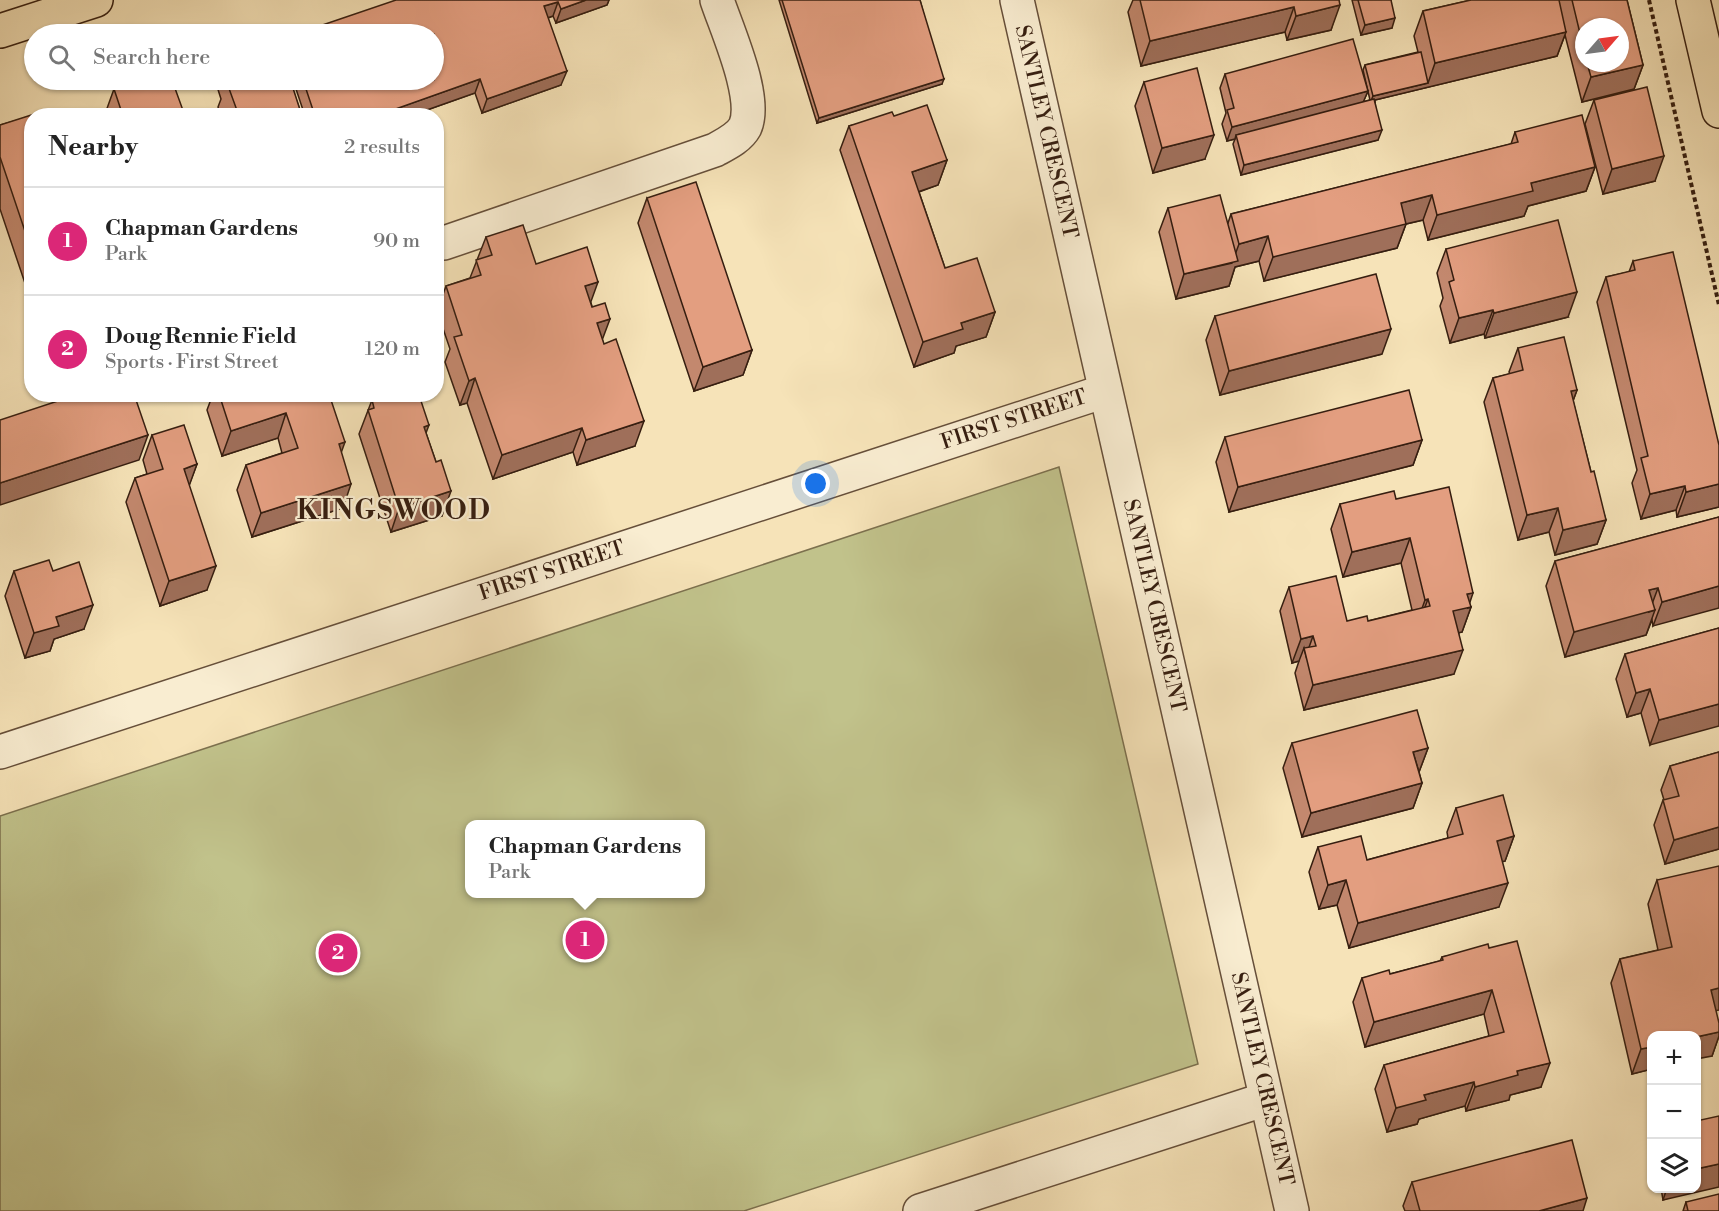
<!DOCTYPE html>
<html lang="en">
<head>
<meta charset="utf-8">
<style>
	:root { --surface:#fff; --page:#f6f6f6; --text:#222; --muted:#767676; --line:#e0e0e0; --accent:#db2777 }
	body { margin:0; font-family:"Libre Bodoni",serif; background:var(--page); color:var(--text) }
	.controls { position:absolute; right:18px; bottom:18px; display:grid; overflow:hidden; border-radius:12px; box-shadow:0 2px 4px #0004 }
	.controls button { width:54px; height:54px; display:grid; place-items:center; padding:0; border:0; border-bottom:2px solid var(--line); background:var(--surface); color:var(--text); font:30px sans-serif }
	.compass { position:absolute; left:1575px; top:18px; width:54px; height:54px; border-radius:50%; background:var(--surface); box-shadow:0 2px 4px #0004; rotate:62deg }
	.you { position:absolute; left:816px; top:484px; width:21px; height:21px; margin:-15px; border:4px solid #fff; border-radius:50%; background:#1a73e8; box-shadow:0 0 0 9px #1a73e833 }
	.badge { display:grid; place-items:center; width:39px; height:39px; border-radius:50%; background:var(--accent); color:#fff; font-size:20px; font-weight:700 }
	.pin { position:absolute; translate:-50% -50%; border:3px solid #fff; box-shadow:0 2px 6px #0006 }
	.popup { position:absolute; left:465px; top:820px; width:240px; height:78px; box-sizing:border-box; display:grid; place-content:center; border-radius:12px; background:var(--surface); filter:drop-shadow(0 2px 4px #0005); font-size:20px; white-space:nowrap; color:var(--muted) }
	.popup b { font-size:22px; color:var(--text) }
	.popup::after { content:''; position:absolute; left:50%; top:100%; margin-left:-12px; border:12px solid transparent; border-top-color:var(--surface) }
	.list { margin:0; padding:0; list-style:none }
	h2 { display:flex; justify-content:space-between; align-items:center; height:78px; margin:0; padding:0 24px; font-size:26px }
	h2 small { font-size:20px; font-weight:400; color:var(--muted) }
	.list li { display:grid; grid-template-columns:39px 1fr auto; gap:18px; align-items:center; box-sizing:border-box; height:108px; padding:0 24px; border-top:2px solid var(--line) }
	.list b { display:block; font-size:22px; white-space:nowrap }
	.list p { margin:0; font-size:20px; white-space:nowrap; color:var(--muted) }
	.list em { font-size:20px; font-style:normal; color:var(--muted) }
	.icon { flex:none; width:33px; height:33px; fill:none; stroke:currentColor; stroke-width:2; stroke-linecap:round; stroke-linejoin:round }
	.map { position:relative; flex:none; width:1719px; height:1211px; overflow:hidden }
	.search { position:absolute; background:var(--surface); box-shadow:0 2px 4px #0004; left:24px; top:24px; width:420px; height:66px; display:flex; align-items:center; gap:15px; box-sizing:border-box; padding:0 21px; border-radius:33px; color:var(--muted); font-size:22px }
	.panel { position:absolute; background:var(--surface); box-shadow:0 2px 4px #0004; left:24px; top:108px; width:420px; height:294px; border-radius:24px }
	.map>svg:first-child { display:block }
</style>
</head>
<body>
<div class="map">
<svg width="1719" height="1211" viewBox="0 0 1719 1211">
	<rect width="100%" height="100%" fill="#f6e3b8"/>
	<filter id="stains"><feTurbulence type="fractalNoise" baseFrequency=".00333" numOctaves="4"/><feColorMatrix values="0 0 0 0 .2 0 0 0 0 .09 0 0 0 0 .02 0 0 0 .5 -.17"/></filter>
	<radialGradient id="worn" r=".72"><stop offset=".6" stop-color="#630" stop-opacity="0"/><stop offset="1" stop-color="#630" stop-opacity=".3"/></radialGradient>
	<!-- green -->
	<path fill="#c1c28b" stroke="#7c704e" stroke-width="1.5" fill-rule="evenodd" d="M1059 467 1198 1064 744 1211H0V816ZM470 824H700V894H470Z"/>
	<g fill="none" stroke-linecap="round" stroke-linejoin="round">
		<defs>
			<g id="minor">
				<polyline points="1017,0 1292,1211"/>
				<path d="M444 243 715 150C726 144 739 138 745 127 758 98 727 30 717 0"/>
				<polyline points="0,752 1105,391"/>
				<polyline points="920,1211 1266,1099"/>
			</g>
			<polyline id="major" points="0,31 96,0"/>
			<polyline id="highway" points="1693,0 1719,111"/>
		</defs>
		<!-- minor casing -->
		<use href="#minor" stroke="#664f3a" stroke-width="36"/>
		<!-- major casing -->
		<use href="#major" stroke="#361e10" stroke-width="36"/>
		<!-- highway casing -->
		<use href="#highway" stroke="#361e10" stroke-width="36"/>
		<!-- path -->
		<polyline stroke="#361e10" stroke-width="4" stroke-dasharray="4.5 3" stroke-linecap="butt" points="1649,0 1719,305"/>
		<!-- minor -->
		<use href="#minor" stroke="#f9edd1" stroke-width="33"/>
		<!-- major -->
		<use href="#major" stroke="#f6e3b8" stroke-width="33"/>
		<!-- highway -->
		<use href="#highway" stroke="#f6e3b8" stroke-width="33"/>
	</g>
	<!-- wall -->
	<g fill="#c3886e" stroke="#361e10" stroke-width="1.5" fill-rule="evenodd">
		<polygon points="396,0 609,0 607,5 556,23 553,16 548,18 561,85 482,113 475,93 410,116 305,116 294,83 292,87 302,116 221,116 218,107 221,99 215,80 434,80"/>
		<polygon points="779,0 920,0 942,84 817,123"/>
		<polygon points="1133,0 1339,0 1331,30 1287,40 1285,32 1141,66 1128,12"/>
		<polygon points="1352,0 1391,0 1392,28 1361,35"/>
		<path d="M1471 0H1627L1643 65 1634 89 1582 102 1565 35 1557 56 1375 100 1378 140 1241 175 1233 144 1235 139 1227 141 1222 124 1226 113 1220 88 1225 74 1368 91 1363 102 1370 100 1363 70 1365 65 1418 52 1414 36 1423 11ZM1584 27 1620 63H1584Z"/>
		<polygon points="1144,82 1205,159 1153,173 1135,106"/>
		<polygon points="114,89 185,116 106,116 105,114"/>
		<polygon points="1594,100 1655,181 1603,194 1585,124"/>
		<polygon points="32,116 32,304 0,209 0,125"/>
		<polygon points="894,116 947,160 938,185 919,192 945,268 995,312 986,337 956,346 954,353 914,367 840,150 849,126"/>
		<polygon points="1515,132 1595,167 1586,191 1528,206 1524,216 1428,240 1423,220 1406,224 1397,248 1264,281 1259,261 1235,267 1229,286 1176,299 1159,232 1168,208 1228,223 1231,214 1511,144"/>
		<polygon points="647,198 752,350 743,375 694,391 638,223"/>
		<polygon points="486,237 536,264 591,303 635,446 577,465 573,452 493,479 467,403 460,405 445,362 450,349 437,311 446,286 470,278"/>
		<polygon points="1446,249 1568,317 1485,338 1484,334 1450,343 1440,306 1443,298 1437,273"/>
		<polygon points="1633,261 1719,507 1677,517 1676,510 1641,519 1632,483 1637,470 1597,302 1606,277 1629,272"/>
		<polygon points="1215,316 1382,354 1220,395 1206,340"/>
		<polygon points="1518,348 1577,390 1573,401 1591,472 1606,520 1597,544 1555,555 1549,532 1518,540 1484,402 1493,378 1510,374 1509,372"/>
		<polygon points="213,394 329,394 341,452 343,508 252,537 237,490 246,465 282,453 278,438 222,456 207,410"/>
		<polygon points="372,400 400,401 426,433 436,462 442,516 391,532 359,434"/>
		<polygon points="152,435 197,464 189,485 207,590 160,606 126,502 135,478 147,474 143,460"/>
		<polygon points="1225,437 1422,440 1413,465 1229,512 1216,462"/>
		<polygon points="1396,499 1469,603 1471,607 1462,632 1459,632 1454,674 1304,710 1295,673 1299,661 1292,663 1280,611 1289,587 1347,621 1368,621 1412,610 1401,563 1343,577 1331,529 1340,504"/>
		<polygon points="1719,517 1653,626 1652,620 1646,635 1565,657 1546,586 1555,561"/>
		<polygon points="14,571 53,571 84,629 54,639 50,651 25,658 5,596"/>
		<polygon points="1719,628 1650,745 1641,713 1627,717 1616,679 1625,654"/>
		<polygon points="1292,743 1428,748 1419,772 1422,783 1413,808 1302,837 1283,768"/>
		<polygon points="1719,752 1719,849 1665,864 1654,825 1663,800 1664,800 1661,790 1670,766"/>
		<polygon points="1456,808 1514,836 1505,861 1502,861 1499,907 1349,948 1337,905 1319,909 1309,872 1318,847 1367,860 1448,838 1447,832"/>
		<polygon points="1657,880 1719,1023 1719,1036 1712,1056 1652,1035 1652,1069 1632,1074 1611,983 1620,959 1658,950 1648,904"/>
		<polygon points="1489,948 1541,1087 1510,1095 1509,1100 1466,1111 1465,1106 1419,1119 1417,1124 1387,1132 1375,1089 1384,1065 1489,1036 1484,1014 1365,1047 1353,1002 1362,978 1390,974 1440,961 1442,957"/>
		<polygon points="1412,1182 1583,1211 1405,1211 1403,1206"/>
		<polygon points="1661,1188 1696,1188 1663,1200"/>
		<polygon points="1686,1202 1719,1211 1683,1211"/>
	</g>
	<!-- shaded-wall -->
	<g fill="#9f6f5a" stroke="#361e10" stroke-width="1.5">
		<polygon points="586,0 609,0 607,5 556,23 561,9"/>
		<polygon points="558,2 553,16 539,21 544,6"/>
		<polygon points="1340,5 1331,30 1287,40 1296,16"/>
		<polygon points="1294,7 1285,32 1141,66 1150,41"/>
		<polygon points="1395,18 1392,28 1361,35 1365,25"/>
		<polygon points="1566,32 1557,56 1371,101 1373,96 1428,83 1435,63"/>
		<polygon points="1643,65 1634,89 1582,102 1591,77"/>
		<polygon points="567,71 561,85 482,113 487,99"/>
		<polygon points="480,79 475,93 410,116 375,116"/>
		<polygon points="944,79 942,84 817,123 819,118"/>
		<polygon points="1368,91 1362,105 1236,135 1235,139 1227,141 1232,127"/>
		<polygon points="1382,130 1378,140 1241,175 1244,165"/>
		<polygon points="1214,135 1205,159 1153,173 1162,148"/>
		<polygon points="1664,156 1655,181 1603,194 1612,169"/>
		<polygon points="947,160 938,185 903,197 912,172"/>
		<polygon points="1595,167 1586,191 1528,206 1524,216 1428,240 1437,215 1531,183"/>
		<polygon points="1432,195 1423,220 1406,224 1397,248 1264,281 1273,257 1401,203"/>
		<polygon points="1268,236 1259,261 1235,267 1229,286 1176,299 1184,274 1232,263 1239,244"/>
		<polygon points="598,282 589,307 585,286"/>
		<polygon points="1577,292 1568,317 1485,338 1494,313"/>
		<polygon points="1493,310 1484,334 1450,343 1459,318"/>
		<polygon points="995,312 986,337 956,346 954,353 914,367 923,342 961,323"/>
		<polygon points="610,319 601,343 597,323"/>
		<polygon points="1391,329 1382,354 1220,395 1229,371"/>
		<polygon points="752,350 743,375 694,391 703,367"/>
		<polygon points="475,378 467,403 460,405 469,381"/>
		<polygon points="1577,390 1568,414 1571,391"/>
		<polygon points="286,413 278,438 222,456 231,431"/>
		<polygon points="644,421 635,446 577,465 586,440"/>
		<polygon points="429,425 420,449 424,427"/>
		<polygon points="582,428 573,452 493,479 502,455"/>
		<polygon points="148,435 139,460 0,505 0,483"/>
		<polygon points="1422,440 1413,465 1229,512 1238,487"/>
		<polygon points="345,442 336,467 339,444"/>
		<polygon points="197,464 188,489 184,469"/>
		<polygon points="351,484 343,508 252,537 261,513"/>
		<polygon points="1719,484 1719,507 1677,517 1686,492"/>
		<polygon points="1685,486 1676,510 1641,519 1650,494"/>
		<polygon points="451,491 442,516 391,532 399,508"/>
		<polygon points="1558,508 1549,532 1518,540 1527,515"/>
		<polygon points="1606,520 1597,544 1555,555 1563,530"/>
		<polygon points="1410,538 1401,563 1343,577 1352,552"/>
		<polygon points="216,566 207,590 160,606 169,581"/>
		<polygon points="1719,586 1719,608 1653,626 1662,602"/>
		<polygon points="1658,588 1649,612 1655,610 1646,635 1565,657 1574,632 1649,590"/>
		<polygon points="1473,593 1468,608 1471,607 1462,632 1444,636 1453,611 1467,594"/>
		<polygon points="1428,599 1419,623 1416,625 1425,600"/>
		<polygon points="93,605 84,629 54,639 50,651 25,658 34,633 56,617"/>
		<polygon points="1313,636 1306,656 1304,648 1299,661 1292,663 1301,639"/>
		<polygon points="1463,650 1454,674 1304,710 1313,685"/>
		<polygon points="1650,689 1641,713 1627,717 1636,693"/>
		<polygon points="1719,704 1719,726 1650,745 1659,720"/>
		<polygon points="1428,748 1419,772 1413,752"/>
		<polygon points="1422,783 1413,808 1302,837 1311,813"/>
		<polygon points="1719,827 1719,849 1665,864 1674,840"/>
		<polygon points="1514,836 1505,861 1488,865 1497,841"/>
		<polygon points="1346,880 1337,905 1319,909 1328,885"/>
		<polygon points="1508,883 1499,907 1349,948 1358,923"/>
		<polygon points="1719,988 1719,1010 1702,1014 1711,990"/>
		<polygon points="1492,990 1484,1014 1365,1047 1374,1022"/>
		<polygon points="1719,1032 1719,1036 1712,1056 1696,1059 1696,1037"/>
		<polygon points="1652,1047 1652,1069 1632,1074 1641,1049"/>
		<polygon points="1550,1063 1541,1087 1510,1095 1509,1100 1466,1111 1475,1087 1517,1071"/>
		<polygon points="1474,1082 1465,1106 1419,1119 1417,1124 1387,1132 1396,1108 1424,1095"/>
		<polygon points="1719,1164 1719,1187 1663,1200 1667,1188 1696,1188 1696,1169"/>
		<polygon points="1587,1198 1583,1211 1539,1211"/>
	</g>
	<!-- building -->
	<g fill="#e39e80" stroke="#361e10" stroke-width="1.5">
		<polygon points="396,0 586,0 561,9 558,2 544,6 567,71 487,99 480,79 376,116 315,116 303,80 434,80 434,34 296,34"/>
		<polygon points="782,0 920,0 944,79 819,118"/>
		<polygon points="1140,0 1339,0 1340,5 1296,16 1294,7 1150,41"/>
		<polygon points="1358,0 1391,0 1395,18 1365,25"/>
		<polygon points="1471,0 1559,0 1566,32 1435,63 1423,11"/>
		<polygon points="1572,0 1627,0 1643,65 1591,77 1587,63 1620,63 1620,27 1584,27 1584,50"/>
		<polygon points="277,32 278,34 268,34"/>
		<polygon points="1353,39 1368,91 1232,127 1227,110 1234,108 1225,74"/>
		<polygon points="1421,52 1428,83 1373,96 1365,65"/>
		<polygon points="1197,68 1214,135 1162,148 1144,82"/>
		<polygon points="143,80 172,80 185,116 123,116 114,89"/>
		<polygon points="232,80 294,80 294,81 291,82 302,116 239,116 227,83 232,81"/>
		<polygon points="1647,87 1664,156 1612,169 1594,100"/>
		<polygon points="1374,99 1382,130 1244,165 1236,135"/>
		<polygon points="927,105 947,160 912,172 945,268 977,258 995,312 961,323 963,329 923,342 849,126 892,112 894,116"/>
		<polygon points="47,110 49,116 32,116 32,252 0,157 0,125"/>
		<polygon points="1582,115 1595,167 1531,183 1533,191 1437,215 1432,195 1401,203 1406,224 1273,257 1268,236 1239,244 1231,214 1518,142 1515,132"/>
		<polygon points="696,182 752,350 703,367 647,198"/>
		<polygon points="1220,195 1238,261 1184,274 1168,208"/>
		<polygon points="1558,220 1577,292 1494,313 1493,310 1459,318 1449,282 1454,280 1446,249"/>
		<polygon points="523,225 536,264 587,247 598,282 585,286 592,307 605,303 610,319 597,323 604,344 616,339 644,421 586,440 582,428 502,455 475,378 469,381 454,337 462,335 446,286 481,275 476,260 492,255 486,237"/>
		<polygon points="1673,252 1719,445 1719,484 1686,492 1685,486 1650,494 1641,458 1648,456 1606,277 1635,270 1633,261"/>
		<polygon points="1376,274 1391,329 1229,371 1215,316"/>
		<polygon points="1564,337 1577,390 1571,391 1591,472 1594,471 1606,520 1563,530 1558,508 1527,515 1493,378 1523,370 1518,348"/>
		<polygon points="1409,390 1422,440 1238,487 1225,437"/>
		<polygon points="79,394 134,394 148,435 0,483 0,420"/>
		<polygon points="219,394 329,394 345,442 339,444 351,484 261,513 246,465 298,448 286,413 231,431"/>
		<polygon points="390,394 398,394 400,401 419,395 429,425 424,427 436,462 441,460 451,491 399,508 368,410 374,408 372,400"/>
		<polygon points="184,425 197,464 184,469 216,566 169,581 135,478 163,469 152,435"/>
		<polygon points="1449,487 1473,593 1467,594 1471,607 1453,611 1463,650 1313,685 1304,648 1316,646 1313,636 1301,639 1289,587 1336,576 1347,621 1367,616 1368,621 1430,606 1428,599 1425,600 1410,538 1352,552 1340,504 1394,491 1396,499"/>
		<polygon points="1719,517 1719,586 1662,602 1658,588 1649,590 1655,610 1574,632 1555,561"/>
		<polygon points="49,560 53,571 79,562 93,605 56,617 59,626 34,633 14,571"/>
		<polygon points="1719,628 1719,704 1659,720 1650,689 1636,693 1625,654"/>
		<polygon points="1417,710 1428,748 1413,752 1422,783 1311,813 1292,743"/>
		<polygon points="1719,752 1719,827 1674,840 1663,800 1679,796 1670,766"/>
		<polygon points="1503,795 1514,836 1497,841 1508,883 1358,923 1346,880 1328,885 1318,847 1361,836 1367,860 1463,834 1456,808"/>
		<polygon points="1719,866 1719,988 1711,990 1719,1023 1719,1032 1696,1037 1696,1035 1652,1035 1652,1047 1641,1049 1620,959 1672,947 1657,880"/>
		<polygon points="1517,941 1550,1063 1517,1071 1518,1075 1475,1087 1474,1082 1424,1095 1426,1100 1396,1108 1384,1065 1504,1032 1492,990 1374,1022 1362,978 1389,970 1390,974 1443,960 1442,957 1488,944 1489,948"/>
		<polygon points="1719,1116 1719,1164 1696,1169 1696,1121"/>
		<polygon points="1572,1140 1587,1198 1539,1211 1420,1211 1412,1182"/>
		<polygon points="1719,1194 1719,1211 1688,1211 1686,1202"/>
	</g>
	<g text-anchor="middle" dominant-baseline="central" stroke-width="4.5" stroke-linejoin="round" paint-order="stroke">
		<!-- street labels -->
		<g font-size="21" fill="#361e10" stroke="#f9edd1">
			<text transform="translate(1046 132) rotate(77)">SANTLEY CRESCENT</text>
			<text transform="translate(1014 420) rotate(-18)">FIRST STREET</text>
			<text transform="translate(552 571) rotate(-18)">FIRST STREET</text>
			<text transform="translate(1154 606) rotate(77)">SANTLEY CRESCENT</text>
			<text transform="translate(1262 1079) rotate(77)">SANTLEY CRESCENT</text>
		</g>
		<!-- district labels -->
		<g font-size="27" font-weight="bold" letter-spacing="1.5" fill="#361e10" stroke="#f9edd1">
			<text x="394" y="511">KINGSWOOD</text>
		</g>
	</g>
	<rect width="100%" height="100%" filter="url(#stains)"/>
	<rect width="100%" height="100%" fill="url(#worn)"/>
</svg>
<div class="controls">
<button>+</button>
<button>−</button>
<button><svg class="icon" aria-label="layers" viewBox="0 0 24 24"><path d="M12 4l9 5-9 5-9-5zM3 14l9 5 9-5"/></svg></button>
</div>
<svg class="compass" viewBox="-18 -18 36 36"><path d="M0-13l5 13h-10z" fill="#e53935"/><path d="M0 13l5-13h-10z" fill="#767676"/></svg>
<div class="you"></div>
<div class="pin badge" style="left:585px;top:940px">1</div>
<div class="popup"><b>Chapman Gardens</b>Park</div>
<div class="pin badge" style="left:338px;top:953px">2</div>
<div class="search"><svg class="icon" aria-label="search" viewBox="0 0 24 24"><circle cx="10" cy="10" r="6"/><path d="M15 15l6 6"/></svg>Search here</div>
<section class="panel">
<h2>Nearby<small>2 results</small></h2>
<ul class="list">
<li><span class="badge">1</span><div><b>Chapman Gardens</b><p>Park</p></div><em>90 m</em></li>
<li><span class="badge">2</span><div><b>Doug Rennie Field</b><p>Sports · First Street</p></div><em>120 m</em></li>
</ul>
</section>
</div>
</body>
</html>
